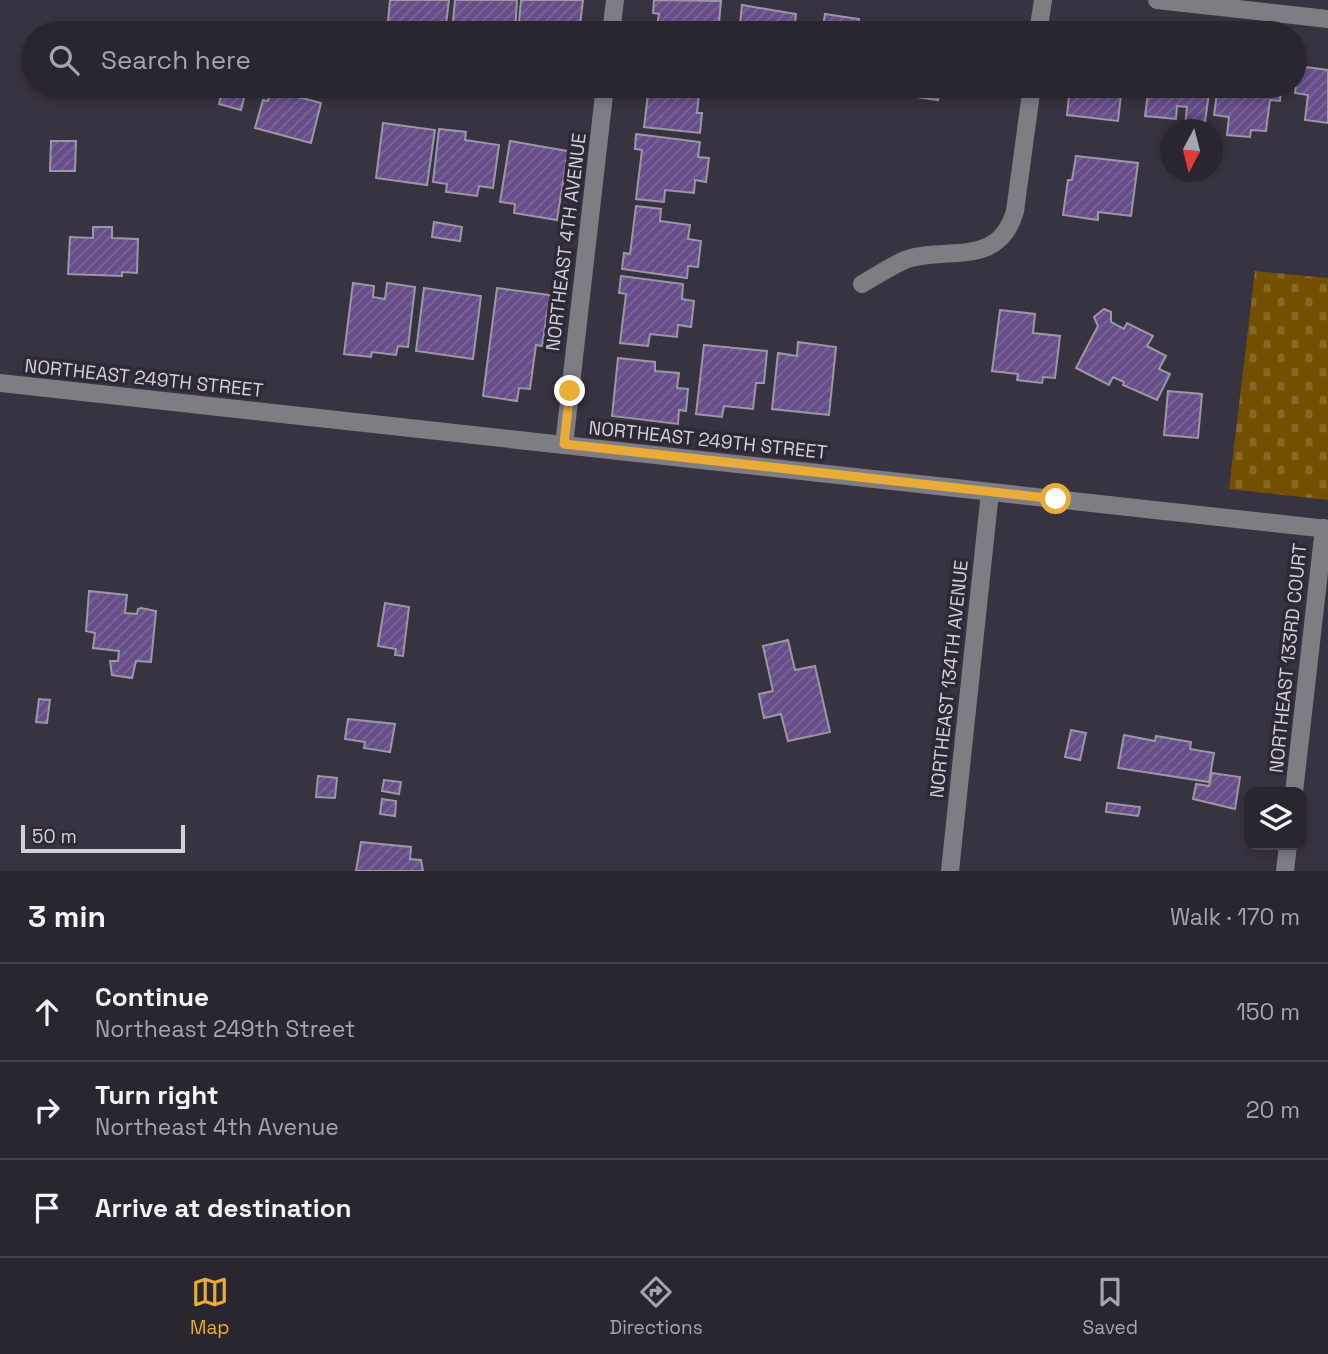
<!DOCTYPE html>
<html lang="en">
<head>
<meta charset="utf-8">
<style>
	:root { --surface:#2a2630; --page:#36323c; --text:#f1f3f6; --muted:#a5a5ab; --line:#46434c; --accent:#e8ac37 }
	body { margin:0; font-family:"Space Grotesk",sans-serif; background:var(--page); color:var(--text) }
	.controls { position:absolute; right:21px; bottom:21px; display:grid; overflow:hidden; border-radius:14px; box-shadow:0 4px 10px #0003 }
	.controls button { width:63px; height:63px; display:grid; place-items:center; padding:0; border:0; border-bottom:2px solid var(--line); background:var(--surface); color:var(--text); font:35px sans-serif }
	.compass { position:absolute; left:1160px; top:119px; width:63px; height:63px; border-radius:50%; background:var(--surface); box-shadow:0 4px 10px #0003; rotate:187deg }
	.scale { position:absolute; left:21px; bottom:18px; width:164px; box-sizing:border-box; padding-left:7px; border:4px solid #d3d0d8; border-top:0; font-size:19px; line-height:24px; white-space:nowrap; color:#d3d0d8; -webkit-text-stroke:5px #2e2936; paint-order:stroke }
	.stop { position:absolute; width:21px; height:21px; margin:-16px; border:5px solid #e8ac37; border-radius:50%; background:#fff }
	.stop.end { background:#e8ac37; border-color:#fff; box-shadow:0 2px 7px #0008 }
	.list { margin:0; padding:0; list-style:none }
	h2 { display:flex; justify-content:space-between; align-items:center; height:91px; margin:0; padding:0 28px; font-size:30px }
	h2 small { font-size:23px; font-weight:400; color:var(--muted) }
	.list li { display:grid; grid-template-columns:46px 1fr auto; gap:21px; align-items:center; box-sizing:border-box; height:98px; padding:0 28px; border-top:2px solid var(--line) }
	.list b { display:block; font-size:26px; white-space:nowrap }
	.list p { margin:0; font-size:23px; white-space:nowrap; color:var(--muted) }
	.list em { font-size:23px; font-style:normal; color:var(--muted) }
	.icon { flex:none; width:38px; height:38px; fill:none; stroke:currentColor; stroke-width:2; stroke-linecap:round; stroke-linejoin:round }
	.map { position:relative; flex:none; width:1328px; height:871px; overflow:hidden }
	.search { position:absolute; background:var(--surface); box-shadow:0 4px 10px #0003; left:21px; right:21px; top:21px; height:77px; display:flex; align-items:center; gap:18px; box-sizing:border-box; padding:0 24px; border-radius:38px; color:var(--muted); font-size:26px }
	.sheet { height:385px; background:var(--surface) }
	nav { display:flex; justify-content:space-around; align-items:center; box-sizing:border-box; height:98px; border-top:2px solid var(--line); background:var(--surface); font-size:19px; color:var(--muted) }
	nav a { display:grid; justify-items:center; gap:4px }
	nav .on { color:var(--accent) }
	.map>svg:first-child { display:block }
</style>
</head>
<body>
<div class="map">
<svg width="1328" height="871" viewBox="0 0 1328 871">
	<defs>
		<pattern id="cemetery-stones" width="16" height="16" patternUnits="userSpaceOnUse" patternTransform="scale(1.75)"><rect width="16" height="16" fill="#735000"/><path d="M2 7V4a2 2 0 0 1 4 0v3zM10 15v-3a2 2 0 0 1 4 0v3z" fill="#866824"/></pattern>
		<pattern id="building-hatch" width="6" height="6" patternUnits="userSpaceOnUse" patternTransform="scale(1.75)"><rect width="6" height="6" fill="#664e89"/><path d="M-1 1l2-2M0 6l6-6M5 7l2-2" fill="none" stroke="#7b6699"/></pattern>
	</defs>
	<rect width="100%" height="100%" fill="#383340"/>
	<!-- cemetery -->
	<polygon fill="url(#cemetery-stones)" points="1255,271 1328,278 1328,500 1229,489"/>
	<!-- building -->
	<g fill="url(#building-hatch)" stroke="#9c97a6" stroke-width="2">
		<polygon points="390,0 449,0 445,33 387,33"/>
		<polygon points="455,0 517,0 515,33 452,33"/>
		<polygon points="521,0 583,0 579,33 518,33"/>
		<polygon points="654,0 721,1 718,33 656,33 659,14 653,13"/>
		<polygon points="742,5 796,14 794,33 739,33"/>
		<polygon points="825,14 859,19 858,23 874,25 873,33 822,33"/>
		<polygon points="885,23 922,28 921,33 884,33"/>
		<polygon points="1298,66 1328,70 1328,123 1305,120 1308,95 1295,93"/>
		<polygon points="224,86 247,86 241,110 219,104"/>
		<polygon points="649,86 700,86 697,113 702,113 700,133 644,127"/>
		<polygon points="877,86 908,86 907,92 877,89"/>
		<polygon points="917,86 939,86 938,100 916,97"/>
		<polygon points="1070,86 1122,86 1118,121 1067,115"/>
		<polygon points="1149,86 1210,86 1204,129 1185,126 1187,107 1177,106 1176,119 1145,116"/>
		<polygon points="1218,86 1281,86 1280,101 1270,100 1266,131 1251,130 1250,137 1227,135 1229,117 1214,115"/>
		<polygon points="271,90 321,103 311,143 255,128 263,100 268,101"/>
		<polygon points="383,123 435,130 427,185 376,178"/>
		<polygon points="439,129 466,132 465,140 499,145 493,188 479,186 477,196 446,192 447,184 433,182"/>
		<polygon points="636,134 700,142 698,157 709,158 706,182 695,180 694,193 665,190 664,202 636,199 642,150 635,149"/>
		<polygon points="51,141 76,141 75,171 50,171"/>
		<polygon points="510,141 568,151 557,220 514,213 515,204 500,202"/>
		<polygon points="1076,156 1138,163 1131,216 1098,212 1098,220 1063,215 1068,180 1072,180"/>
		<polygon points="636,206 661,209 660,221 690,225 688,239 701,241 698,267 688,266 687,278 622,269 624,253 630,254"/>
		<polygon points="434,222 462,227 460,241 432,237"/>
		<polygon points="93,227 112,227 112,238 138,239 137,273 122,272 122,276 68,274 70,237 93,238"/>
		<polygon points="621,276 683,284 682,299 694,301 691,327 678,325 677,337 650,334 648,346 620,343 626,294 619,293"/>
		<polygon points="353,283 374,286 373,297 385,299 387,283 415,287 408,347 398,346 396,355 372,352 371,357 344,354"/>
		<polygon points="424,288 481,296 473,359 416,351"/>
		<polygon points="497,288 550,295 542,346 536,345 530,389 519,388 517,401 483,396"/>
		<polygon points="1104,309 1111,312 1111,322 1124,329 1127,323 1153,336 1147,346 1166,356 1159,369 1170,374 1157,400 1123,385 1124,382 1113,377 1109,385 1076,368 1098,326 1094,317"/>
		<polygon points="1000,310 1035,314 1033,333 1060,336 1055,378 1043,377 1042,383 1017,380 1018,374 992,371"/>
		<polygon points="798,342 836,347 829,415 772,409 778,353 797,356"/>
		<polygon points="704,345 767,351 764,383 756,383 753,409 724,406 722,417 696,414"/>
		<polygon points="618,358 655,362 655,371 679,373 677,388 688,389 686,411 679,410 678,424 612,416"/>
		<polygon points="1168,391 1202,394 1198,438 1164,435"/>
		<polygon points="89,591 127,595 125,613 137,614 138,609 141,608 156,611 151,662 136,661 132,678 112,675 110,661 118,661 119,651 93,648 95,633 86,631"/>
		<polygon points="385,603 409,607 403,656 395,655 396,649 378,646"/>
		<polygon points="788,640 795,670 815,666 830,732 788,741 781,714 764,718 759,694 773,691 763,646"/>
		<polygon points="39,699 50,700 47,723 36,722"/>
		<polygon points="348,719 395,724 390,752 364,748 365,742 345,739"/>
		<polygon points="1071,730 1086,733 1080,760 1065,757"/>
		<polygon points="1124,735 1155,741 1156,736 1191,742 1190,749 1214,753 1209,782 1118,768"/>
		<polygon points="1212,773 1240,777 1235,809 1193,799 1196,784 1209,786"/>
		<polygon points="318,776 337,778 335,798 316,797"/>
		<polygon points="384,780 401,782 399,794 382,791"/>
		<polygon points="382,799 396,801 395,816 380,814"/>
		<polygon points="1107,803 1140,807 1138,816 1106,812"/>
		<polygon points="361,842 411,847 410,859 421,860 423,871 356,871"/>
	</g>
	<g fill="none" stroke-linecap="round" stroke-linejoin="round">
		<!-- minor -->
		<g stroke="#7f7d84" stroke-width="18">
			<polyline points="1157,0 1328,19"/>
			<polyline points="611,33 615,0"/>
			<polyline points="1038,33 1043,0"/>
			<polyline points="573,86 605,89"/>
			<path d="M862 284C876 276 891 266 905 260 947 245 999 269 1015 211L1032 86"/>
			<polyline points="0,383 1328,529"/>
			<polyline points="564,445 605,86"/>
			<polyline points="1294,792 1324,528"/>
			<polyline points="950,871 990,492"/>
			<polyline points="1285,871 1288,845"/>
		</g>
	</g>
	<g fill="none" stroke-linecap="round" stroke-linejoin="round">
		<!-- route -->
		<polyline stroke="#e8ac37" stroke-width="9" points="570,391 564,444 1056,499"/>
	</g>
	<g text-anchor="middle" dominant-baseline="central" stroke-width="7" stroke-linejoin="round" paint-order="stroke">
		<!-- street labels -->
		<g font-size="19" fill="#d3d0d8" stroke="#2e2936">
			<text transform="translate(566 242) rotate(-83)">NORTHEAST 4TH AVENUE</text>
			<text transform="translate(144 378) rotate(6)">NORTHEAST 249TH STREET</text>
			<text transform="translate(708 440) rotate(6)">NORTHEAST 249TH STREET</text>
			<text transform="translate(1288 658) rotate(-84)">NORTHEAST 133RD COURT</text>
			<text transform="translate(949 679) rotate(-84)">NORTHEAST 134TH AVENUE</text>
		</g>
	</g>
</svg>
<div class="controls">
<button><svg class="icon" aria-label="layers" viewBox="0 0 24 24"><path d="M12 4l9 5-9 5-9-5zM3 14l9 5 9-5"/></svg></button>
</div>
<svg class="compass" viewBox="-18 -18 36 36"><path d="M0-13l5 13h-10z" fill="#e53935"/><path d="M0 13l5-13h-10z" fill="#a5a5ab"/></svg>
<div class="scale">50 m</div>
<div class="stop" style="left:1056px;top:499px"></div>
<div class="stop end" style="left:570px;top:391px"></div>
<div class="search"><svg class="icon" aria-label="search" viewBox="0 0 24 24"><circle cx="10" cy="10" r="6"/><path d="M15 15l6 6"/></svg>Search here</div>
</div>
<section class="sheet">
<h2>3 min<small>Walk · 170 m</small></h2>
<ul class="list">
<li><svg class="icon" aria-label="ahead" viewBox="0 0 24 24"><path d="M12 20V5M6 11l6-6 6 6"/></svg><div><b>Continue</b><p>Northeast 249th Street</p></div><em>150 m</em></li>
<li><svg class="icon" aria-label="right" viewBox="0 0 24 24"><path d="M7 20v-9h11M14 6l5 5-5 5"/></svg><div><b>Turn right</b><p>Northeast 4th Avenue</p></div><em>20 m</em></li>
<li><svg class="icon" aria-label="arrive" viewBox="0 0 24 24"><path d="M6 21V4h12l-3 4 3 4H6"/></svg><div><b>Arrive at destination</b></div></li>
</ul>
</section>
<nav>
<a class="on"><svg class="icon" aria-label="map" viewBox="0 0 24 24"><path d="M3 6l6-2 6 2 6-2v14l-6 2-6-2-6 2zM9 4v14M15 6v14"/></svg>Map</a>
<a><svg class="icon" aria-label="directions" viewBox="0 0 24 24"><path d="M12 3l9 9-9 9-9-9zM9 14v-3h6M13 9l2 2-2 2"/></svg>Directions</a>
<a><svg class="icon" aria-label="saved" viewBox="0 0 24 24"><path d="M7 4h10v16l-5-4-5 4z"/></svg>Saved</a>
</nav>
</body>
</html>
